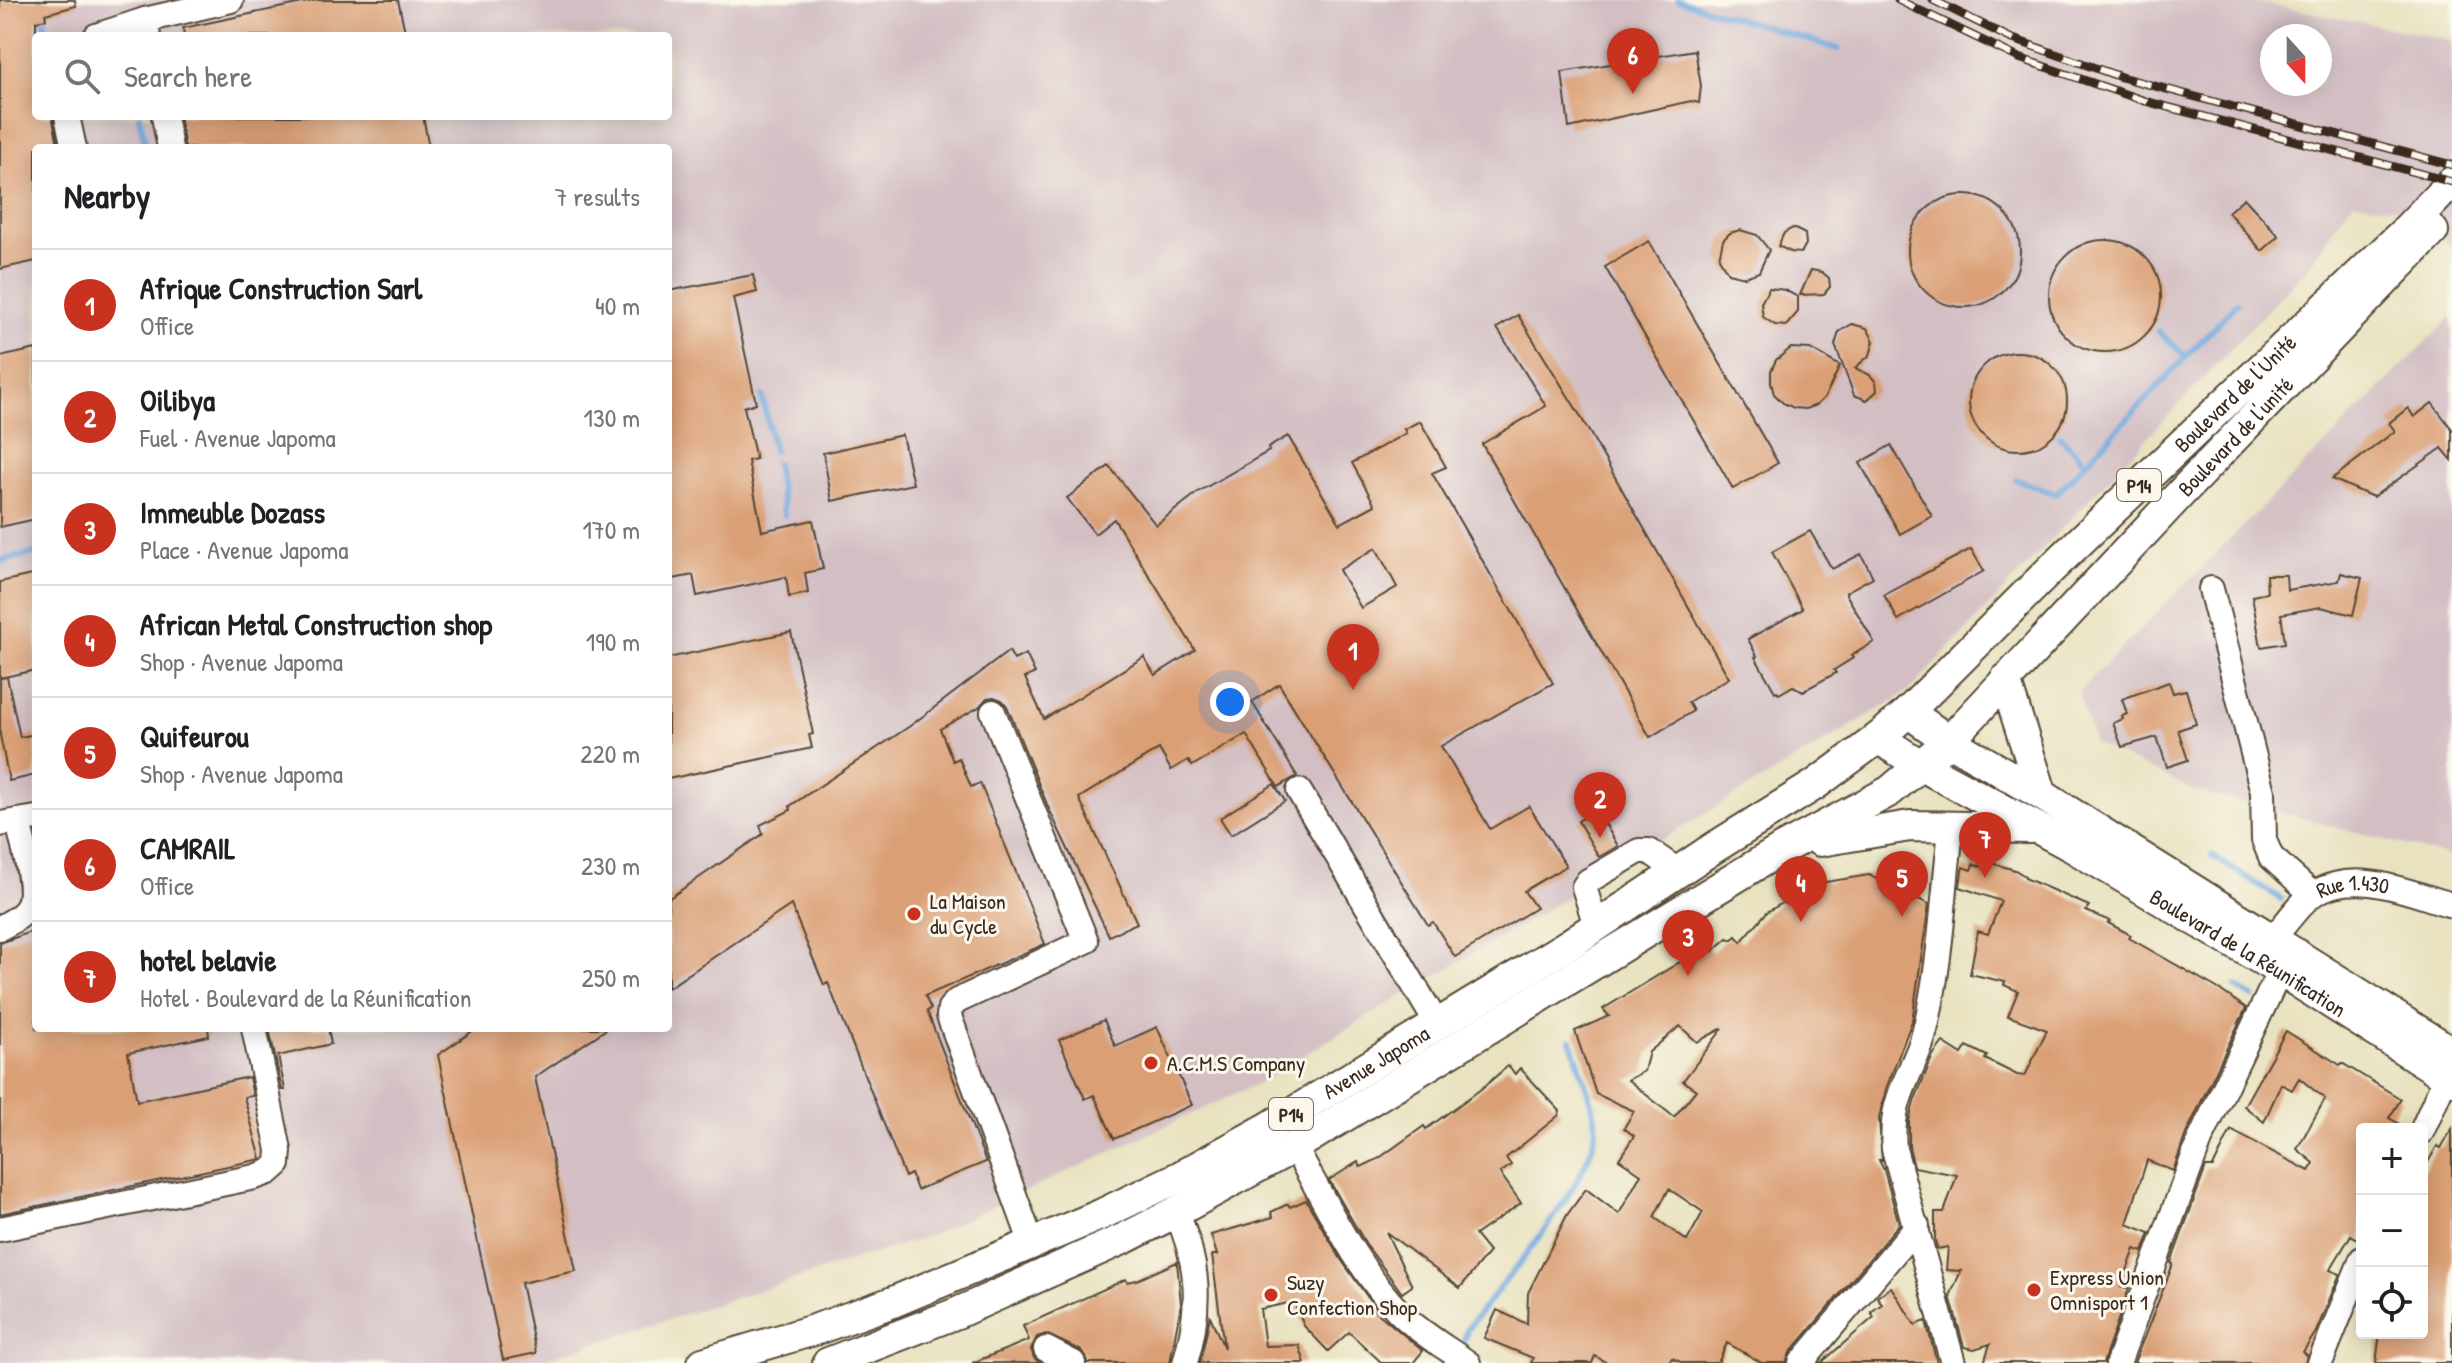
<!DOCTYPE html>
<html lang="en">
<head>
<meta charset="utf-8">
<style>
	:root { --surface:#fff; --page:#f2f2f2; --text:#202124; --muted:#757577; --line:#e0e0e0; --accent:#c8321e }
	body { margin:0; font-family:"Patrick Hand",sans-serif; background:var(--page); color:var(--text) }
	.controls { position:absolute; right:24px; bottom:24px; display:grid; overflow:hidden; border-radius:8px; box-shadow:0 4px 20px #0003 }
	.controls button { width:72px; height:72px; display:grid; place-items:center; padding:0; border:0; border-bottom:2px solid var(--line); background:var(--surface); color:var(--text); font:40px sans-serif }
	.compass { position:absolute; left:2260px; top:24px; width:72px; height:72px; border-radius:50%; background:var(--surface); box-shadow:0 4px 20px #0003; rotate:159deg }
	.you { position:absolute; left:1230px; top:702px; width:28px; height:28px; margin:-20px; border:6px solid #fff; border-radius:50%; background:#1a73e8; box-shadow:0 0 0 12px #1a73e833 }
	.badge { display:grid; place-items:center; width:52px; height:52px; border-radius:50%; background:var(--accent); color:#fff; font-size:26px; font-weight:700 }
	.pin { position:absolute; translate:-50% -66px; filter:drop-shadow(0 2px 4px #0008) }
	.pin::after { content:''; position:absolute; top:42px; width:28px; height:24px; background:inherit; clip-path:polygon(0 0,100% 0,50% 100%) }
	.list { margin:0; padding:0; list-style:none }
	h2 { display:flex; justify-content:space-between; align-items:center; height:104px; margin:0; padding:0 32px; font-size:34px }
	h2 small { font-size:26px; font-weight:400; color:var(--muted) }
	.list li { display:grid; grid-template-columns:52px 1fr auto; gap:24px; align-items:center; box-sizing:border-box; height:112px; padding:0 32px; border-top:2px solid var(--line) }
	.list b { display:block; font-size:30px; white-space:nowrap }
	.list p { margin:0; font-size:26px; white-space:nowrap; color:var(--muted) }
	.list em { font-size:26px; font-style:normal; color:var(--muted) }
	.icon { flex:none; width:44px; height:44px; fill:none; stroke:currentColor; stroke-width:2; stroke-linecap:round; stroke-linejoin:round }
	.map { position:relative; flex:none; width:2452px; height:1363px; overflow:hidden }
	.search { position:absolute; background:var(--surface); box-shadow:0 4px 20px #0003; left:32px; top:32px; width:640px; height:88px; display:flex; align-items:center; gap:20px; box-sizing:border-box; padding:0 28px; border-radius:8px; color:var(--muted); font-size:30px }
	.panel { position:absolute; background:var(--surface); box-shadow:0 4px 20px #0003; left:32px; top:144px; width:640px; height:888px; border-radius:8px }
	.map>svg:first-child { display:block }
</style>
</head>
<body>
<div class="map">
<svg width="2452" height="1363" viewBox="0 0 2452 1363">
	<rect width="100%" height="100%" fill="#fbf7ec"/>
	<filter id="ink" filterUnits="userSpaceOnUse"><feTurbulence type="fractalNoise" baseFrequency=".0125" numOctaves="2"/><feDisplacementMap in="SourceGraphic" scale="16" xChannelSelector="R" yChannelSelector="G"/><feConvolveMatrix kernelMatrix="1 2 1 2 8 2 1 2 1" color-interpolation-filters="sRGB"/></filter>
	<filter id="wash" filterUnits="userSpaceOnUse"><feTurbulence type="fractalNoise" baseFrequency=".006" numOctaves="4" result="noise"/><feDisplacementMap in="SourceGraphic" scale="32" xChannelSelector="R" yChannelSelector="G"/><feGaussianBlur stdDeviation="1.8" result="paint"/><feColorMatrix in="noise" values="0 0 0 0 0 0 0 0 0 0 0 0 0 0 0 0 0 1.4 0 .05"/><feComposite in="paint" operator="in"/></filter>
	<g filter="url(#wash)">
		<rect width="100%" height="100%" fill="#e8e2c0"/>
		<!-- industrial -->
		<g fill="#d2bec3" fill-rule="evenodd">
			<path d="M0 0H2246L2452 40V246L2405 209 2353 202 2334 227 2310 265 1909 691 1256 1084 929 1236 555 1356 519 1363H0ZM36 36H668V116H36ZM2272 36H2320V84H2272ZM36 148H668V1028H36Z"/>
			<polygon points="2452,316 2452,857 2193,790 2094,743 2078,692"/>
		</g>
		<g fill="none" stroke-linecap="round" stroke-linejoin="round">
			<!-- stream -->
			<g stroke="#70a7de" stroke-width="6">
				<polyline points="40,0 47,33"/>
				<polyline points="1678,0 1838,49"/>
				<polyline points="139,116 146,148"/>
				<polyline points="2158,331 2186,357"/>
				<polyline points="762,396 769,428"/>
				<polyline points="770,434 774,451"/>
				<polyline points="2059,436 2085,462"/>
				<polyline points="776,463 784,515"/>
				<polyline points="2016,479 2056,494 2237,303"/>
				<polyline points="0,561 36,553"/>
				<polyline points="2212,856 2281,899"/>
				<polyline points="2236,987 2253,997"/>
				<path d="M1461 1352 1467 1329C1503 1282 1590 1186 1596 1129 1597 1111 1577 1061 1571 1040"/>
			</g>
		</g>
		<g id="blocks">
			<!-- building -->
			<g fill="#da9f74" fill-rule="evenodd">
				<polygon points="0,0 75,0 76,6 45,14 46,19 36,21 36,116 52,116 59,148 36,148 36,261 0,269"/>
				<polygon points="317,0 398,0 406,36 184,36 183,28"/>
				<polygon points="1695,50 1701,86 1699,103 1691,101 1569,128 1562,72"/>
				<polygon points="179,116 423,116 429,148 185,148"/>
				<circle cx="1964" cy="251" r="56"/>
				<polygon points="2244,198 2279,236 2262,251 2228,212"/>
				<polygon points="1793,228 1805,234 1806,244 1801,253 1791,252 1778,246 1784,233"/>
				<polygon points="1740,230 1757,235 1769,250 1759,272 1745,277 1728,273 1719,258 1723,240 1730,233"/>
				<circle cx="2105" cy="296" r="56"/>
				<polygon points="1649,241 1778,463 1733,489 1605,267"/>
				<polygon points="1811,270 1822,272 1829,278 1830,287 1824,294 1800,295"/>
				<polygon points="753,275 757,292 733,298 756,403 744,407 756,459 748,461 762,531 813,520 823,569 805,573 808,593 789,597 786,577 697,596 693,575 668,580 668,291"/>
				<polygon points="1769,288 1785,290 1798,297 1798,312 1786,326 1775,325 1763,317 1761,303"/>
				<polygon points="1518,315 1578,412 1729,678 1688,702 1693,711 1650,737 1482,444 1546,406 1497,328"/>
				<polygon points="1852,324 1867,328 1874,341 1870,355 1855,368 1870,375 1876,382 1877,391 1867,400 1854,395 1835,345 1839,332"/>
				<polygon points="1791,348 1810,349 1840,366 1825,397 1817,405 1805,409 1794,408 1783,403 1774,394 1771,383 1771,371 1776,360"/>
				<polygon points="36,349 36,519 0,527 0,357"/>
				<circle cx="2018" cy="401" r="49"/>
				<polygon points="2432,403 2452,429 2452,460 2442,448 2373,497 2332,479 2395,431 2389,423 2408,408 2414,417"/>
				<path d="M1420 421 1446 467 1432 473 1553 683 1441 746 1490 829 1529 806 1566 866 1524 891 1536 908 1455 957 1433 922 1428 925 1279 684 1252 702 1297 776 1278 787 1246 734 1192 766 1188 760 1171 770 1159 749 1079 798 1137 923 1109 936 1048 807 1007 706 1002 700 994 697 987 698 979 707 940 729 953 761 959 758 971 787 980 783 1045 944 925 996 931 1009 927 1011 986 1162 917 1190 911 1174 905 1177 828 983 824 985 791 905 668 988V899L763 834 760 825 791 810 790 806 910 726 1009 651 1014 660 1026 654 1035 673 1025 678 1044 719 1144 657 1155 675 1195 650 1114 519 1095 534 1067 498 1109 466 1156 525 1198 492 1269 451 1268 448 1288 436 1340 524 1375 505 1352 463 1406 433 1404 429ZM1376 548 1397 587 1361 608 1339 570Z"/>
				<polygon points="902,435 913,484 832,501 823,453"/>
				<polygon points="1891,445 1932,516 1900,534 1860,463"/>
				<polygon points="1810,531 1832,569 1861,554 1873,577 1846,592 1846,594 1874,642 1851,656 1853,658 1834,670 1836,673 1803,691 1793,686 1779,694 1777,691 1775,692 1755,657 1757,656 1748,639 1803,609 1772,552"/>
				<polygon points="1971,549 1984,571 1898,620 1884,595"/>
				<polygon points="2341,573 2362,578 2353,615 2321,607 2281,614 2285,643 2261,647 2252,596 2267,593 2266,575 2286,575 2287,590 2339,581"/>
				<polygon points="36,574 36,670 0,678 0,582"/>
				<polygon points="791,632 813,734 809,735 812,748 668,779 668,658"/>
				<polygon points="7,677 20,737 36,734 36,775 9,781 0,735 0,678"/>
				<polygon points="2169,682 2173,693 2186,690 2196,724 2178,730 2188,760 2167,767 2157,737 2122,747 2113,723 2123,719 2122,716 2127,714 2122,699"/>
				<polygon points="1274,784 1285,801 1231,835 1220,818"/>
				<polygon points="1597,810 1618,846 1599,857 1578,821"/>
				<polygon points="1988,862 2015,870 2025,876 2025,878 2089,906 2086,911 2110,921 2108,923 2131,935 2129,938 2217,988 2246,1008 2186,1134 2173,1171 2147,1160 2127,1224 2150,1233 2143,1252 2135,1249 2121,1287 2129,1288 2103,1363 1984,1363 1990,1344 1974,1349 1964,1347 1950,1296 1961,1271 1946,1270 1948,1247 1937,1249 1935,1240 1935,1212 1944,1212 1957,1175 1914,1167 1909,1147 1909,1121 1915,1099 1933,1055 1943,1042 1962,1054 1967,1046 1987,1056 1985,1059 2017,1075 2025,1076 2047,1030 2008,1016 2018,991 2004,985 2005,982 1970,974 1978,931 1988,934 2001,901 1960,887 1962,871 1963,867 1971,870 1973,864 1986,868"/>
				<path d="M1869 875 1929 904 1912 1021 1886 1089 1879 1118 1882 1160H1879L1884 1170 1899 1224 1790 1353 1786 1363H1762L1727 1343 1718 1363H1683L1672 1358 1668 1363H1607L1595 1356 1592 1363H1531L1533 1358 1484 1338 1497 1310 1527 1324 1528 1293 1567 1215 1586 1189 1619 1214 1641 1174 1619 1159 1634 1136 1624 1128 1634 1111 1596 1094 1575 1031 1609 1016 1603 1009 1706 946 1712 952 1728 938 1731 940 1736 936 1741 942 1767 912 1823 879 1826 882ZM1680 1026 1697 1042 1723 1028 1683 1081 1696 1090 1674 1117 1628 1080 1644 1071 1649 1052ZM1669 1189 1703 1212 1687 1241 1654 1217Z"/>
				<polygon points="36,930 36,1028 208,1028 209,1036 128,1053 137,1101 249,1077 253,1096 244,1097 261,1159 0,1214 0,943"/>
				<polygon points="1104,1020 1115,1046 1157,1027 1192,1105 1114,1139 1094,1095 1085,1099 1059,1040"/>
				<polygon points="269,1028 328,1028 331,1044 278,1056 285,1090 282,1090"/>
				<polygon points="477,1028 608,1028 535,1077 576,1271 521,1283 536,1353 503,1360 438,1055"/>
				<polygon points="2286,1031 2340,1065 2342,1063 2401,1099 2389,1118 2408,1129 2362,1129 2362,1242 2351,1235 2330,1270 2340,1274 2316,1332 2303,1352 2307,1355 2305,1363 2134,1363 2173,1264 2171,1263 2206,1167 2213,1167 2231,1130 2309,1171 2314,1163 2297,1149 2325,1099 2299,1078 2292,1090 2281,1084 2264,1122 2244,1106"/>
				<polygon points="1508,1066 1515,1074 1520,1068 1560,1111 1558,1116 1506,1158 1511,1165 1500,1173 1521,1203 1475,1235 1489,1252 1460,1288 1386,1232 1412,1286 1402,1293 1367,1246 1329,1180 1358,1162 1361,1167 1378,1159 1424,1126 1426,1129 1481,1089"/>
				<polygon points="2452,1129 2452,1363 2376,1363 2380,1333 2422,1333 2422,1173 2437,1146 2441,1148"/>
				<polygon points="1306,1200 1342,1261 1376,1309 1374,1310 1423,1351 1413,1363 1382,1363 1349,1332 1328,1351 1304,1326 1294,1302 1260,1309 1265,1346 1299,1345 1305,1363 1200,1363 1210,1316 1224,1348 1212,1255 1217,1255 1211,1235 1273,1217 1271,1212 1288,1204 1290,1207"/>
				<polygon points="1177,1262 1181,1304 1170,1363 1088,1363 1086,1356 1080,1350 1046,1334 1037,1337 1031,1349 1034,1358 1040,1363 972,1363 1029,1340 1023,1326 1126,1279 1127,1282 1137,1280"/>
				<polygon points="1891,1287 1915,1325 1926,1321 1937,1363 1821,1363 1874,1317 1871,1312 1882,1304 1877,1297"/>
			</g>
		</g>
	</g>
	<g filter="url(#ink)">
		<use href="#blocks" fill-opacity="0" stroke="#554636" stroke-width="2"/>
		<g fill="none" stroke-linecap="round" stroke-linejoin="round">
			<defs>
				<g id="minor">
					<polyline points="96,36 145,20"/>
					<polyline points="148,36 145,20 231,0"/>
					<polyline points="67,116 74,148"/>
					<polyline points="164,116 170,148"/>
					<polyline points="2211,589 2263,792 2264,840 2271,857 2312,894"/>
					<polyline points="993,712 1086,941 957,1001 950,1008 949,1016 1032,1244"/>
					<polyline points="1299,791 1437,1024"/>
					<polyline points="0,824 36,818"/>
					<path d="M1952 825C1944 879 1943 936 1933 990 1930 1007 1927 1027 1921 1044 1906 1084 1890 1103 1894 1149L1953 1363"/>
					<polyline points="1596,926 1584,887 1588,881 1639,851 1649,851 1678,871"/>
					<path d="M0 928C10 922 25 916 29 904 36 885 22 842 18 821"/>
					<path id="s1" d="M2273 939C2285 925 2299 903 2315 893 2357 868 2409 893 2452 905"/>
					<polyline points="2422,1131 2446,1076"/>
					<path d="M1294 1147C1326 1202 1354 1265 1399 1312 1419 1332 1445 1347 1468 1363"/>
					<path d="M1176 1212C1200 1264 1201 1308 1185 1363"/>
					<polyline points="0,1229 255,1177 269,1172 278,1164 279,1150 254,1028"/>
					<polyline points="1046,1349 1073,1363"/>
					<polyline points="1801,1363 1917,1226"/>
					<polyline points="2118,1363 2200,1140 2287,956"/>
					<polyline points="2320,1363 2362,1259"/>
				</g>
				<g id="major">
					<polyline points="2005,680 2042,795"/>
					<polyline points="1908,712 1949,741 2042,795 2452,1052"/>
					<path id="s2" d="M1878 738 1922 766 2071 846 2279 970 2452 1080"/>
					<polyline points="1820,841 1910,826 2030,828"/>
					<path id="s3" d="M703 1363 814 1330 893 1302 1100 1215 1181 1176 1266 1129 1571 943 1712 849 1816 784 1878 738 1908 712 2051 569 2403 233 2452 182"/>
					<path id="s4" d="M828 1363 957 1313 1125 1238 1176 1212 1294 1147 1782 849 1890 791 1949 741 2181 493 2433 231"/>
				</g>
			</defs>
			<!-- minor casing -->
			<use href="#minor" stroke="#554636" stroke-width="28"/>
			<!-- major casing -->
			<use href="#major" stroke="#554636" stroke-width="34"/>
			<!-- minor -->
			<use href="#minor" stroke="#fff" stroke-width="24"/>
			<!-- major -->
			<use href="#major" stroke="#fff" stroke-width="30"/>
			<defs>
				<g id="rail">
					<polyline points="1898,0 2019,58 2145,101 2452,182"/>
					<polyline points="1933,0 2010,38 2121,77 2452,165"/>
				</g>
			</defs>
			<!-- rail casing -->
			<use href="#rail" stroke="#3b2a1e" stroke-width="9"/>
			<!-- rail -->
			<use href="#rail" stroke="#fbf7ec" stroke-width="6" stroke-dasharray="18" stroke-linecap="butt"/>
		</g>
	</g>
	<!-- markers -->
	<g fill="#c8321e" stroke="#fbf7ec" stroke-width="3">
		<circle cx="914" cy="914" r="8"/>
		<circle cx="1151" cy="1063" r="8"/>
		<circle cx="2034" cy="1290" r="8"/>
		<circle cx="1271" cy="1295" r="8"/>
	</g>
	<g text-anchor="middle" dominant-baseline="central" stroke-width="6" stroke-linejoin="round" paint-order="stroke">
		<!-- shield labels -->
		<g fill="#fbf7ec" stroke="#75685c" stroke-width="2">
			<rect x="2117" y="469" width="44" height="32" rx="6"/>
			<rect x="1269" y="1098" width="44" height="32" rx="6"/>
		</g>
		<g font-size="20" font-weight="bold" fill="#3b2a1e">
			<text x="2139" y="485">P14</text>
			<text x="1291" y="1114">P14</text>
		</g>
		<!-- street labels -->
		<g font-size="22" fill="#3b2a1e" stroke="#fbf7ec">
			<text stroke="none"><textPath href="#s3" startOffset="1834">Boulevard de l'Unité</textPath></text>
			<text stroke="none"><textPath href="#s4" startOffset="1704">Boulevard de l'unité</textPath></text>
			<text stroke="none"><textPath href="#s1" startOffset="102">Rue 1.430</textPath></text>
			<text stroke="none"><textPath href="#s2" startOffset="428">Boulevard de la Réunification</textPath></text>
			<text stroke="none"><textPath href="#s3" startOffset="740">Avenue Japoma</textPath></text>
		</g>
		<!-- poi labels -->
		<g font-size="22" fill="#3b2a1e" stroke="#fbf7ec" text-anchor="start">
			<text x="930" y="901">La Maison<tspan x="930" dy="25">du Cycle</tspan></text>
			<text x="1167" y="1063">A.C.M.S Company</text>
			<text x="2050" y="1277">Express Union<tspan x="2050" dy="25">Omnisport 1</tspan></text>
			<text x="1287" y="1282">Suzy<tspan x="1287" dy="25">Confection Shop</tspan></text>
		</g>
	</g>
</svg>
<div class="controls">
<button>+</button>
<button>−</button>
<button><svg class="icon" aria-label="locate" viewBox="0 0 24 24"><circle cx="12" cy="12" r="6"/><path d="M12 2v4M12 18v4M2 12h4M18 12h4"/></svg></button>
</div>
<svg class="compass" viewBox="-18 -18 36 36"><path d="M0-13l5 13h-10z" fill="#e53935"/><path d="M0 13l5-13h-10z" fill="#757577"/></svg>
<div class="you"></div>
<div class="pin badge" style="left:1353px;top:690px">1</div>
<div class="pin badge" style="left:1600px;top:838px">2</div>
<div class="pin badge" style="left:1688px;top:976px">3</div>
<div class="pin badge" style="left:1801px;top:922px">4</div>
<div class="pin badge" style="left:1902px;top:917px">5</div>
<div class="pin badge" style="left:1633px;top:94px">6</div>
<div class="pin badge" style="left:1985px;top:878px">7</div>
<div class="search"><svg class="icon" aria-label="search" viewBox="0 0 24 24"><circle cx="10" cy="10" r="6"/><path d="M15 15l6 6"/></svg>Search here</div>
<section class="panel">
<h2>Nearby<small>7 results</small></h2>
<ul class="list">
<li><span class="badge">1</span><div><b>Afrique Construction Sarl</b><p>Office</p></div><em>40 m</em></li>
<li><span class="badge">2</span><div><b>Oilibya</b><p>Fuel · Avenue Japoma</p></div><em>130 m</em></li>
<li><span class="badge">3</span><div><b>Immeuble Dozass</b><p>Place · Avenue Japoma</p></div><em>170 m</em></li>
<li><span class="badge">4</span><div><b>African Metal Construction shop</b><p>Shop · Avenue Japoma</p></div><em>190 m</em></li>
<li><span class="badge">5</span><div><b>Quifeurou</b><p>Shop · Avenue Japoma</p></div><em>220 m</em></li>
<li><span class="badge">6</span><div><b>CAMRAIL</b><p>Office</p></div><em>230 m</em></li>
<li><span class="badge">7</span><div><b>hotel belavie</b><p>Hotel · Boulevard de la Réunification</p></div><em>250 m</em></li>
</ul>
</section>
</div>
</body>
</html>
